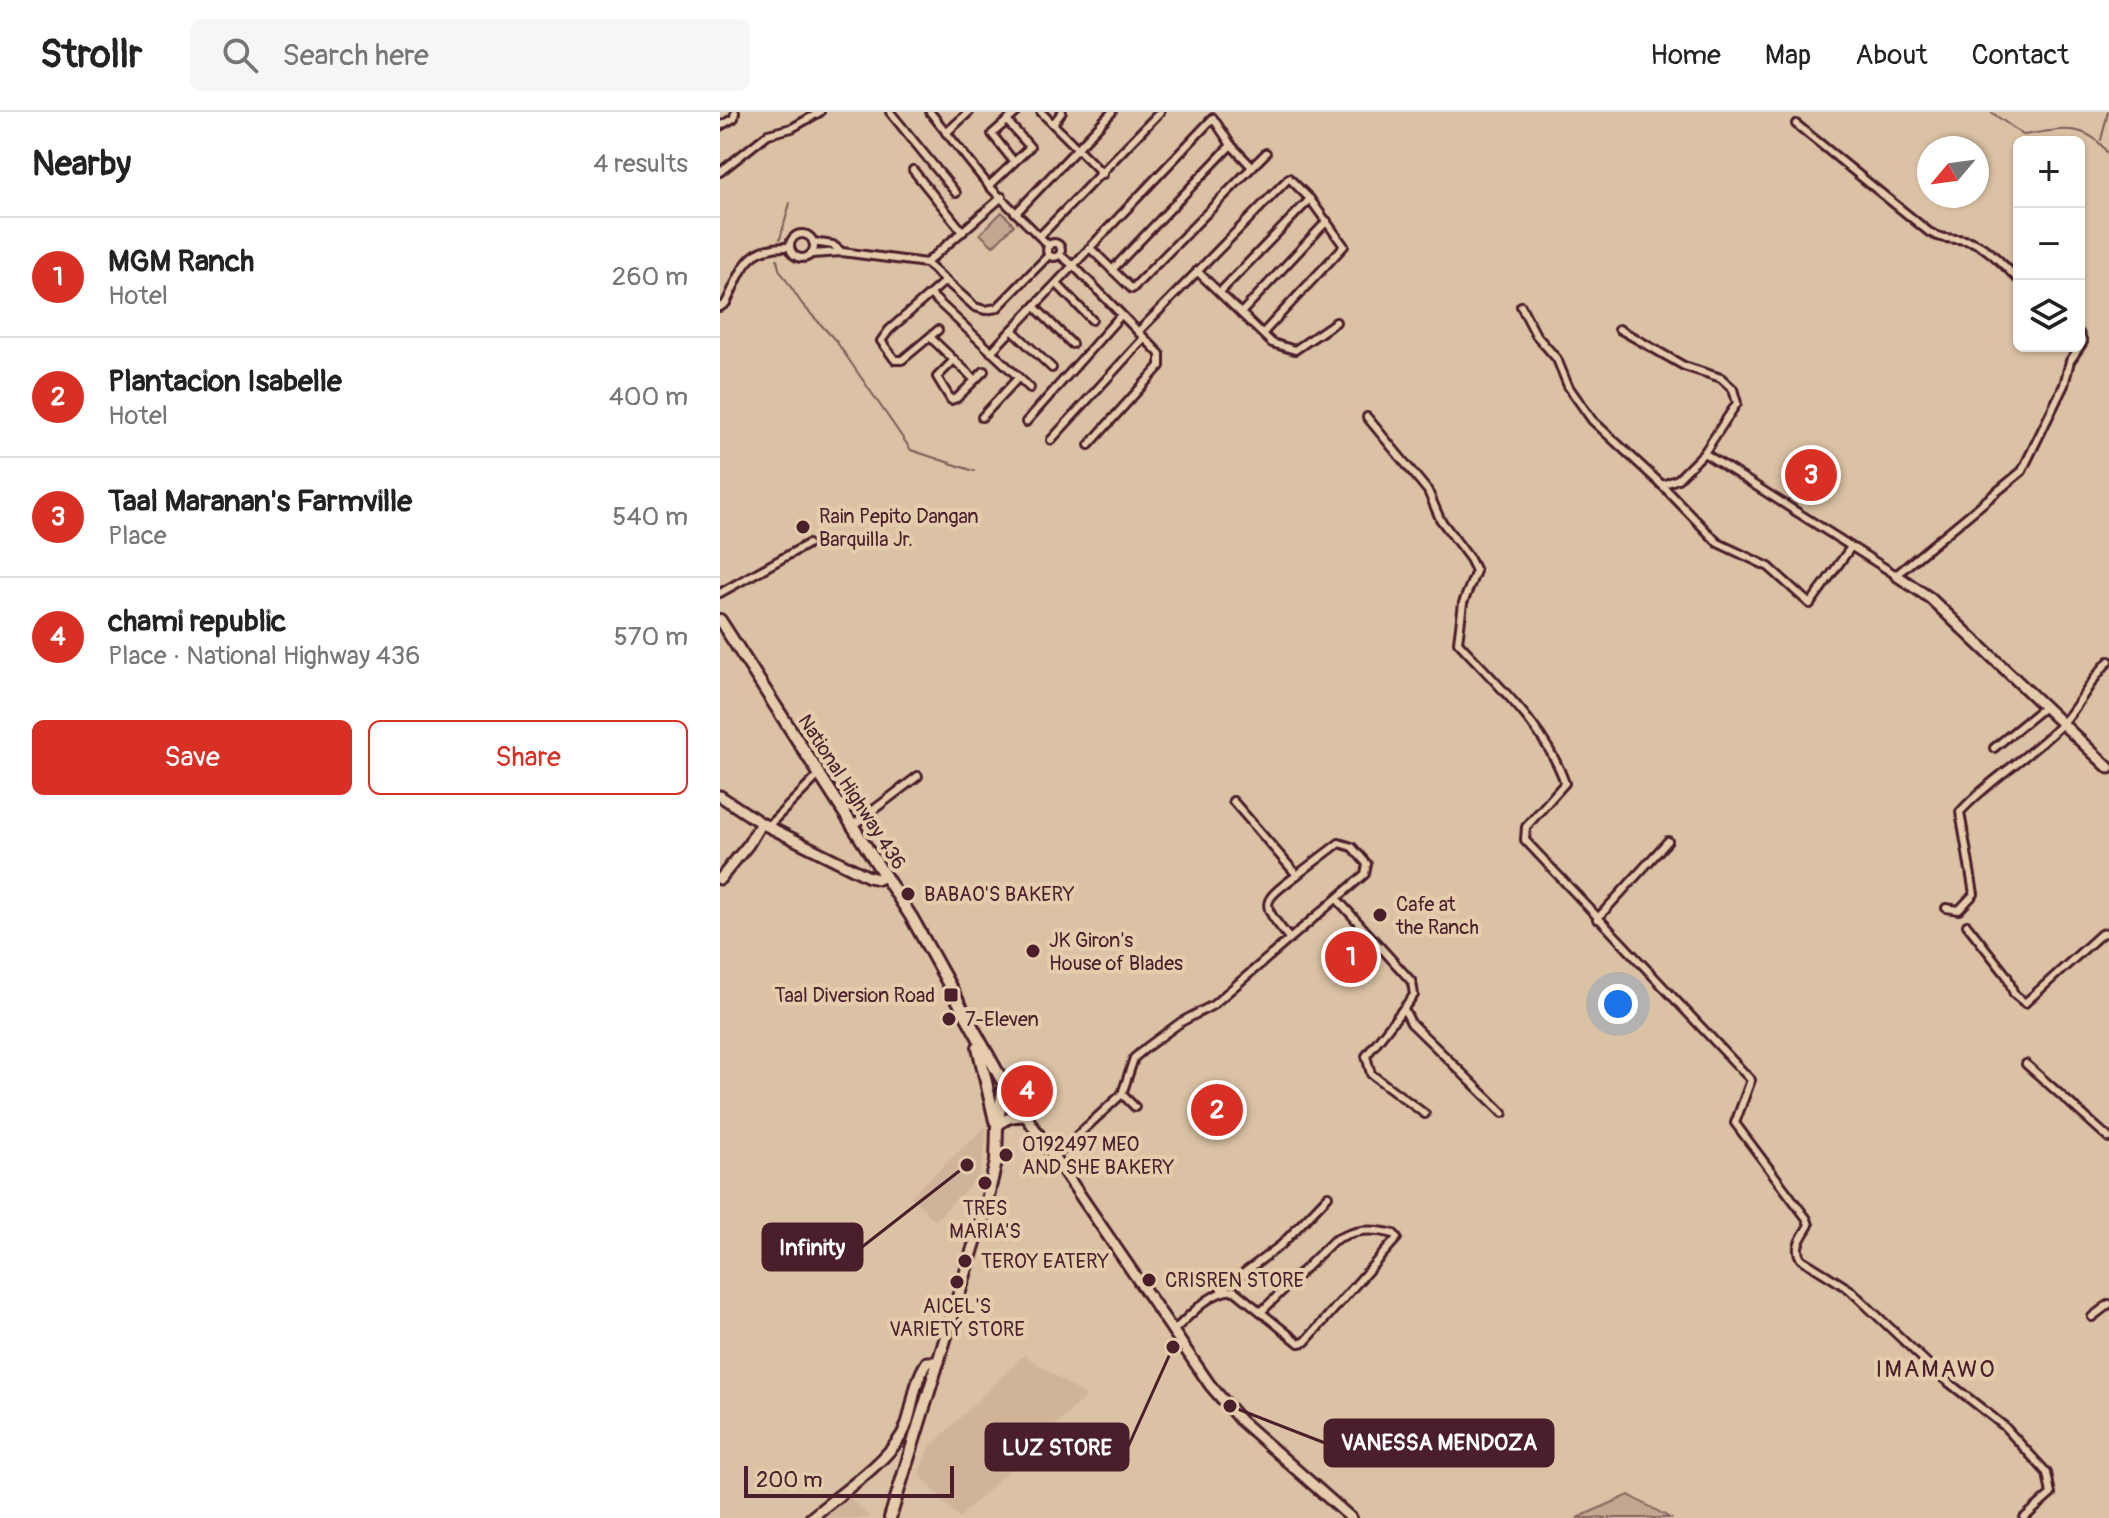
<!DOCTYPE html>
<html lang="en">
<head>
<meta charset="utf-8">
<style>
	:root { --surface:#fff; --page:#f6f6f6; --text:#222; --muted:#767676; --line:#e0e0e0; --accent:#d93025 }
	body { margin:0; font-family:Pangolin,sans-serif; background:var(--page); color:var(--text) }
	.controls { position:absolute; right:24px; top:24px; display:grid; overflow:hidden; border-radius:12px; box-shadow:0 2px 6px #0004 }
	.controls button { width:72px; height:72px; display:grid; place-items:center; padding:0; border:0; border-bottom:2px solid var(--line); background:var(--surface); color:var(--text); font:40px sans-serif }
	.compass { position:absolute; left:1197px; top:24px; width:72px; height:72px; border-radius:50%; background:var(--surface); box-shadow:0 2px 6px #0004; rotate:241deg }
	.scale { position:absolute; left:24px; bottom:20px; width:210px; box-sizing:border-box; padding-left:8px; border:4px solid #4a1f2b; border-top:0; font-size:22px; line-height:28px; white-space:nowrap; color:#4a1f2b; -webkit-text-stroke:6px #e4ccac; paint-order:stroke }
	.you { position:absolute; left:898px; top:892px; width:28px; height:28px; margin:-20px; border:6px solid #fff; border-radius:50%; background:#1a73e8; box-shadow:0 0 0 12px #1a73e833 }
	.badge { display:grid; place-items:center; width:52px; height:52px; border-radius:50%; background:var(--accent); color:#fff; font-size:26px; font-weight:700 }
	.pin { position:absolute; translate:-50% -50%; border:4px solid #fff; box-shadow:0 2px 8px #0006 }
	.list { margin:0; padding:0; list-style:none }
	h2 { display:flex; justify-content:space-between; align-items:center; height:104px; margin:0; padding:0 32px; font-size:34px }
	h2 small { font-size:26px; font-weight:400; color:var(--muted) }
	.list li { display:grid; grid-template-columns:52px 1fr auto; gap:24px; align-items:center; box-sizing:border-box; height:120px; padding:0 32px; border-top:2px solid var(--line) }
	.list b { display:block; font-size:30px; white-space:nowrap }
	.list p { margin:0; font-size:26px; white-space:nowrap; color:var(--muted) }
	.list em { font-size:26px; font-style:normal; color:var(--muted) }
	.actions { display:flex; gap:16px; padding:24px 32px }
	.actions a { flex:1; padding:18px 0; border:2px solid var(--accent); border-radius:12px; text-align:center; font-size:28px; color:var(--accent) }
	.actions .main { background:var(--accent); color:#fff }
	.icon { flex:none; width:44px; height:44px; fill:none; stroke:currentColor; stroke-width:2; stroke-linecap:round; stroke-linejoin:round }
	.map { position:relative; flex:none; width:1389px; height:1406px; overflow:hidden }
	header { display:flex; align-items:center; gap:48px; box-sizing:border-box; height:112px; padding:0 40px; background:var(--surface); border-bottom:2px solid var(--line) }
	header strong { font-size:38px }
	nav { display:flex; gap:44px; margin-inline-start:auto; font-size:28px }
	.search { width:560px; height:72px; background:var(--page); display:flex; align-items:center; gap:20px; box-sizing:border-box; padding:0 28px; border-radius:12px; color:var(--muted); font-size:30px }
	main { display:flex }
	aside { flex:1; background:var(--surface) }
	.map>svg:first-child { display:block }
</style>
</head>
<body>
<header>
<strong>Strollr</strong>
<div class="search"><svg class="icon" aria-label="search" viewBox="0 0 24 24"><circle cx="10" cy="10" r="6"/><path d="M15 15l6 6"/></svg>Search here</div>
<nav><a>Home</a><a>Map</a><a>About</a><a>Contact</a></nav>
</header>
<main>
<aside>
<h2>Nearby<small>4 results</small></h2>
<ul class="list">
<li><span class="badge">1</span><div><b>MGM Ranch</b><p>Hotel</p></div><em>260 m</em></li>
<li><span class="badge">2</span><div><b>Plantacion Isabelle</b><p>Hotel</p></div><em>400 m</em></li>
<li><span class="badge">3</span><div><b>Taal Maranan's Farmville</b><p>Place</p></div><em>540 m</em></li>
<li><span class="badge">4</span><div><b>chami republic</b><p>Place · National Highway 436</p></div><em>570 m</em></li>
</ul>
<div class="actions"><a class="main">Save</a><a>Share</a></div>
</aside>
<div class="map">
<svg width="1389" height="1406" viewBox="0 0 1389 1406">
	<rect width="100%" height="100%" fill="#dbc2a4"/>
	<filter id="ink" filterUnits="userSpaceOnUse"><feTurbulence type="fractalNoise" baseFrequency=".0125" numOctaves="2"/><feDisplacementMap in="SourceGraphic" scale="16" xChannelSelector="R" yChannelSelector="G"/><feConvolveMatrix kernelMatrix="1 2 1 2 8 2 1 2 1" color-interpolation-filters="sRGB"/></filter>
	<g filter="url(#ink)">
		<!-- built -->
		<g fill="#cfb49a">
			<polygon points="266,1014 266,1028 260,1063 215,1109 191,1084"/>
			<polygon points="304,1243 366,1284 239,1406 199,1362 208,1337"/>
			<polygon points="125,1381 151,1406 104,1406 101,1403"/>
		</g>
		<!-- green -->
		<g fill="#c3a790" stroke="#86635e" stroke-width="2">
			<polygon points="282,100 294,113 273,134 260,122"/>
			<polygon points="909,1383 950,1406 857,1406"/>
		</g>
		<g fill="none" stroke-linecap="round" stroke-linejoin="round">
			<!-- stream -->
			<g stroke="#7e5a57" stroke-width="2">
				<path d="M1271 0 1303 23C1338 18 1368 8 1389 44"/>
				<polyline points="1381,28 1388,0"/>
				<polyline points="60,127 70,91"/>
				<polyline points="57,147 59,157 82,192 116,229 191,338 254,359"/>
			</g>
			<defs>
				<g id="street">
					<polyline points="170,0 236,81"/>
					<polyline points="210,0 269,74 329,134"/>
					<polyline points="321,0 383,62"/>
					<polyline points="333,12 342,0"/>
					<path d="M1076 12 1209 120C1226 130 1236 124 1253 130 1270 137 1286 156 1299 168"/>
					<polyline points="0,14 14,6 15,0"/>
					<polyline points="226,21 249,0"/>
					<polyline points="294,50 272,22 297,0"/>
					<polyline points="193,58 243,120"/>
					<polyline points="0,60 48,22 72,16 100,0"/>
					<polyline points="269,74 310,35 287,9"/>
					<polyline points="296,101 392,0"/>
					<circle cx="82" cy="134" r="12"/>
					<polyline points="321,123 440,0"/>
					<polyline points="93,130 113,133 122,140"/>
					<circle cx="334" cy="138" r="7"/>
					<polyline points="371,137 412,177 546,41"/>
					<polyline points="91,142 122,140 206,151 255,195 265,198 277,196 329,143"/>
					<polyline points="340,143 354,154 440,242 440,254 369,333"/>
					<polyline points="206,151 282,85"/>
					<polyline points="392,158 511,33"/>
					<polyline points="477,159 552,231 575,238 616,210"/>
					<polyline points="337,172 372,208"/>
					<polyline points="500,180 590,87"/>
					<polyline points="211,183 310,276"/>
					<polyline points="801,194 816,223 837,247 848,274 872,308 942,373 958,367 984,341 1176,463 1302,359 1344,273 1350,249 1363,230 1359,221"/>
					<path d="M0 195 6 191C23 157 26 133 70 135"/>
					<polyline points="315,195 352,232"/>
					<polyline points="521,201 607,109"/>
					<polyline points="899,217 964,254 1001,266 1013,277 1017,291 984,341"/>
					<polyline points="218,218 182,248 175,248 161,229 169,218 225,169"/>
					<polyline points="292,218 332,256"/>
					<polyline points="418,220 569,66 590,87 624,134 543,221"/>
					<polyline points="210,225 255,268"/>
					<polyline points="271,240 493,6 511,33 532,55"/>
					<polyline points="234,248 217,265 231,288 237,286 264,259"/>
					<polyline points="262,305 298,266"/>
					<path d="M647 305 708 379 720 407 750 447 756 459 743 491 738 530C777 573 826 616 845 671L806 715 805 728 1031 968 1015 1011 1087 1107 1089 1113C1082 1125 1073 1135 1081 1147L1129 1177 1223 1266 1284 1314 1327 1361 1331 1382 1304 1406"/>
					<polyline points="306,310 401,203"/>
					<polyline points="331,328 424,226"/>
					<polyline points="942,373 998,431 1049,455 1090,492 1131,435"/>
					<polyline points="0,481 88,432"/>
					<polyline points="1274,636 1323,596"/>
					<polyline points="48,714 99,663"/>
					<polyline points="131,715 198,664"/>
					<polyline points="617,787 692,870 694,883 646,944 651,962 705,1002"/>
					<path d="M1226 796 1239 798 1254 782 1240 700C1270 667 1309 645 1340 614 1359 595 1370 568 1389 549"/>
					<polyline points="877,807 948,729"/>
					<polyline points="1247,813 1287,864 1294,882 1305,891 1381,822 1389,820"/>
					<path d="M569 826C540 790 540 791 577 763"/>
					<polyline points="684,897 691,911 783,1001"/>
					<polyline points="1306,952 1389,1026"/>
					<polyline points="402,982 415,995"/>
					<polyline points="333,1046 402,982 414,946 427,935 461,910 493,893 645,762 647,752 632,735 619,731 577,763 513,689"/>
					<polyline points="501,1178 561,1133 608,1084"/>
					<polyline points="1372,1205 1389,1192"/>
					<path d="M452 1220C468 1206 493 1175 515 1179L579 1231 585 1230 677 1126 674 1122C651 1116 635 1117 613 1129L541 1200"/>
				</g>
				<g id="secondary">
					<polyline points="1176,463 1210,486 1389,656"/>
					<polyline points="0,684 41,711 149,765 158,767 165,763"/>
					<polyline points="0,767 28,733 41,711"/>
					<polyline points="284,972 490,1273 520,1308 631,1406"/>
					<path d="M277 1015C284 1006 293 1004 304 1004"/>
					<path d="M91 1406C119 1382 165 1352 183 1321 194 1300 191 1274 207 1250H219"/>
				</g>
				<g id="primary">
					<polyline points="0,508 192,806 284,972 277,1015 276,1050 264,1101 170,1406"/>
					<polyline points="258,935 275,1009"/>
				</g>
			</defs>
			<!-- street casing -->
			<use href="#street" stroke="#4a1f2b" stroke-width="12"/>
			<!-- secondary casing -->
			<use href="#secondary" stroke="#4a1f2b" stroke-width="15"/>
			<!-- primary casing -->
			<use href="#primary" stroke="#4a1f2b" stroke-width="16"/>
			<!-- street -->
			<use href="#street" stroke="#e4ccac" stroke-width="6"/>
			<!-- secondary -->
			<use href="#secondary" stroke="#e4ccac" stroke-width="9"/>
			<!-- primary -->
			<use href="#primary" stroke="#e4ccac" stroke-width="10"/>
		</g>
	</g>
	<!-- markers -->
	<g fill="#4a1f2b" stroke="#e4ccac" stroke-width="3">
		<circle cx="83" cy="415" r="8"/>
		<circle cx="188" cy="782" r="8"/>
		<circle cx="660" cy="803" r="8"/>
		<circle cx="313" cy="839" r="8"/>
		<rect x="223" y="875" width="16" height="16" rx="4"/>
		<circle cx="229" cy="907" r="8"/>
		<circle cx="286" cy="1043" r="8"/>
		<circle cx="265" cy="1071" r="8"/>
		<circle cx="245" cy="1149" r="8"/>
		<circle cx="429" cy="1168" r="8"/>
		<circle cx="237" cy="1170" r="8"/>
	</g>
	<g text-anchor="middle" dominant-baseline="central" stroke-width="8" stroke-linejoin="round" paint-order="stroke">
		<!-- poi labels -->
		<g font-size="20" fill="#4a1f2b" stroke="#e4ccac" text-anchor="start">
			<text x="99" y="404">Rain Pepito Dangan<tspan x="99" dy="23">Barquilla Jr.</tspan></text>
			<text x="204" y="782">BABAO'S BAKERY</text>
			<text x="676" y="792">Cafe at<tspan x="676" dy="23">the Ranch</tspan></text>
			<text x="329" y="828">JK Giron's<tspan x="329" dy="23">House of Blades</tspan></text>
			<text x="215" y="883" text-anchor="end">Taal Diversion Road</text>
			<text x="245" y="907">7-Eleven</text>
			<text x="302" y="1032">0192497 MEO<tspan x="302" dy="23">AND SHE BAKERY</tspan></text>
			<text x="265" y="1096" text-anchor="middle">TRES<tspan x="265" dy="23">MARIA'S</tspan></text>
			<text x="261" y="1149">TEROY EATERY</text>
			<text x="445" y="1168">CRISREN STORE</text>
			<text x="237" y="1194" text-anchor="middle">AICEL'S<tspan x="237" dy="23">VARIETY STORE</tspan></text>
		</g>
		<!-- street labels -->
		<g font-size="20" fill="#4a1f2b" stroke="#e4ccac">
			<text transform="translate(132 680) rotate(57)">National Highway 436</text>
		</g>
		<!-- quarter labels -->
		<g font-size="24" letter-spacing="2" fill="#4a1f2b" stroke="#e4ccac">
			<text x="1216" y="1257">IMAMAWO</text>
		</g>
	</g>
	<!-- callouts -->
	<path fill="none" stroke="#4a1f2b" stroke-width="3" d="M247 1053L142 1135M510 1294L605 1331M453 1235L408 1335"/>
	<g fill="#4a1f2b" stroke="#e4ccac" stroke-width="3">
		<circle cx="247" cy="1053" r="8"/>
		<circle cx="510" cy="1294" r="8"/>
		<circle cx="453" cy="1235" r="8"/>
	</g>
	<g fill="#4a1f2b" stroke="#4a1f2b" stroke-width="3">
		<rect x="43" y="1112" width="99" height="46" rx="8"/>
		<rect x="605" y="1308" width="228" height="46" rx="8"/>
		<rect x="266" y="1312" width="142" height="46" rx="8"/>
	</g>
	<g font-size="22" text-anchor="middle" font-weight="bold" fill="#fff">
		<text x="92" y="1143">Infinity</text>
		<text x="719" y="1338">VANESSA MENDOZA</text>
		<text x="337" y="1343">LUZ STORE</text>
	</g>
</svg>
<div class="controls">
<button>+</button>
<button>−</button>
<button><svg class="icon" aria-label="layers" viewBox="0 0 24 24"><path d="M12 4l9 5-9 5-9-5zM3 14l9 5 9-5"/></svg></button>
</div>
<svg class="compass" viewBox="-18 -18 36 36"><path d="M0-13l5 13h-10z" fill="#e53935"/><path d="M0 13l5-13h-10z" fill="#767676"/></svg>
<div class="scale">200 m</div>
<div class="you"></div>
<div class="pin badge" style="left:631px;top:845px">1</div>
<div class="pin badge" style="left:497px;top:998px">2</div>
<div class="pin badge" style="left:1091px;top:363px">3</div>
<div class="pin badge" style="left:307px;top:979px">4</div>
</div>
</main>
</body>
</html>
